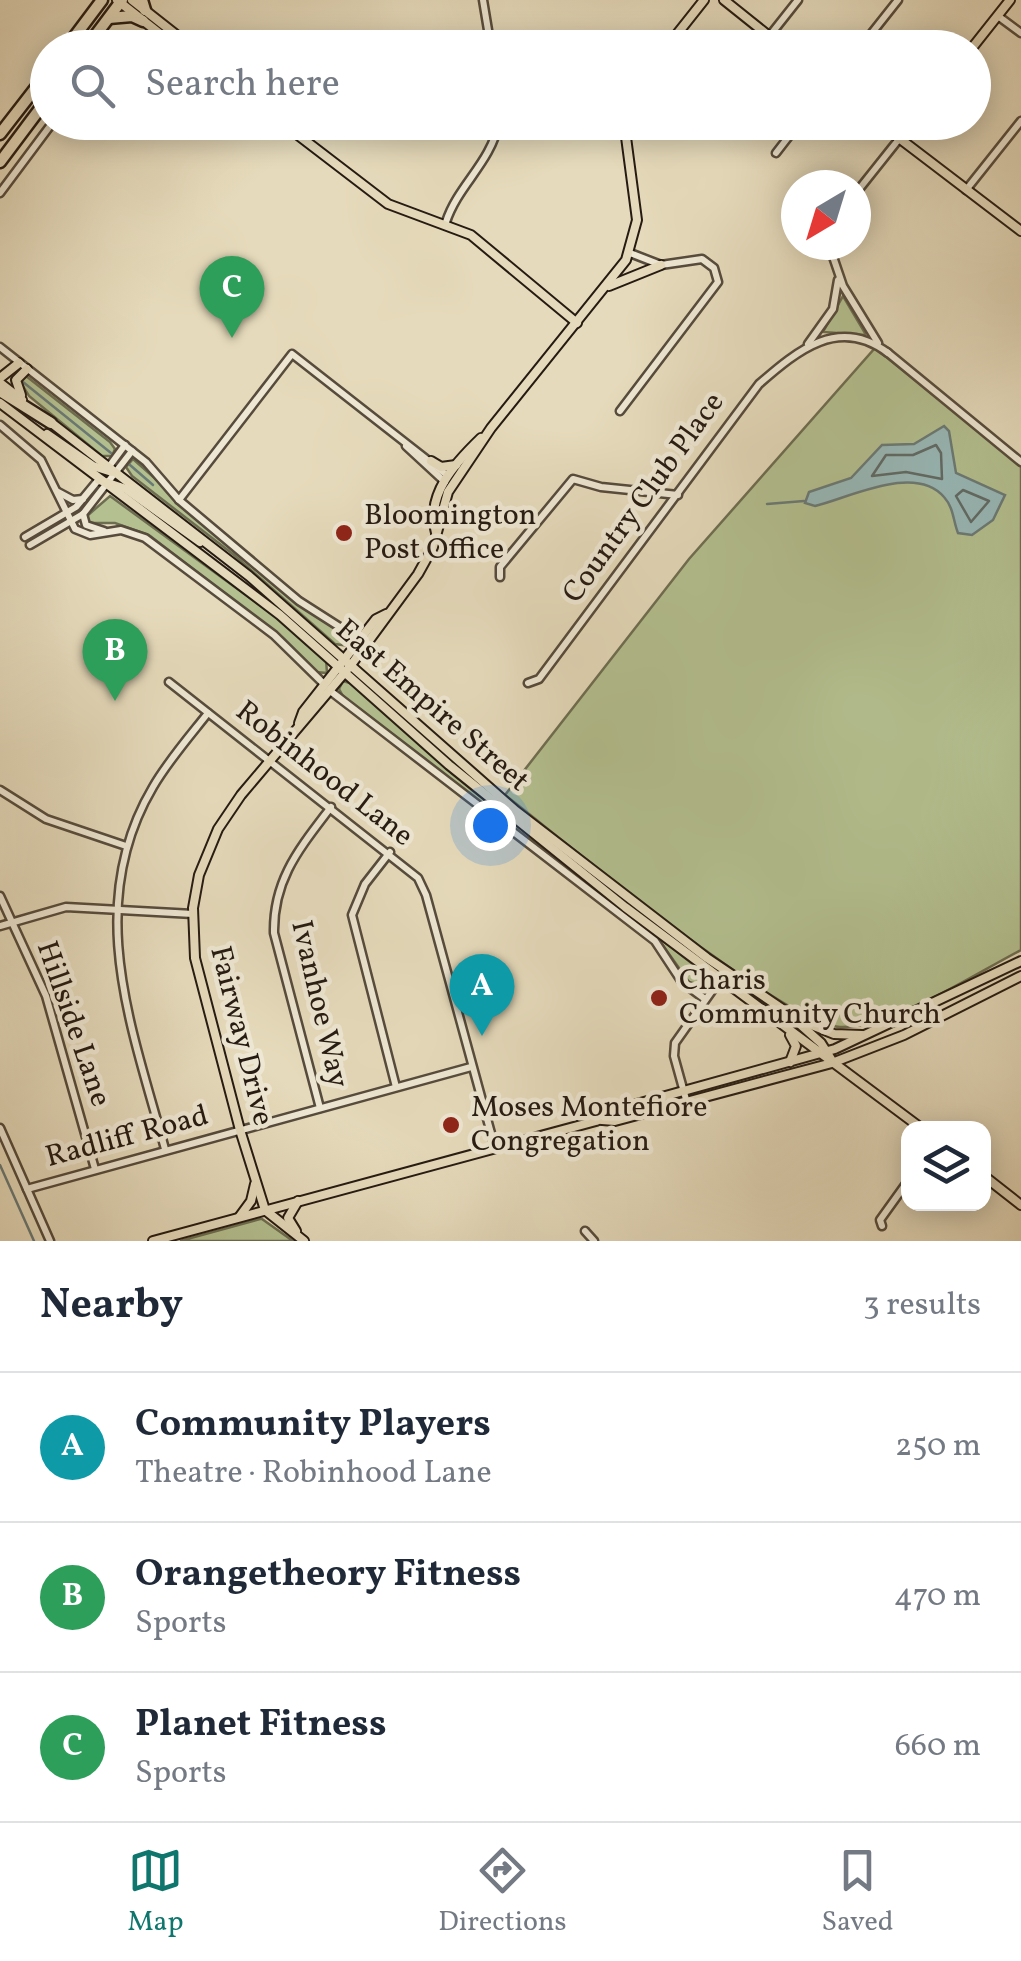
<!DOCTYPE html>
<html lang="en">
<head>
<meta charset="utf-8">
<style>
	:root { --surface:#fff; --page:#f2f2f3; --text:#1f2937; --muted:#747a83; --line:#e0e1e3; --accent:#0f766e }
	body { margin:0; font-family:Vollkorn,serif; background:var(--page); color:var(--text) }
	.controls { position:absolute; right:30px; bottom:30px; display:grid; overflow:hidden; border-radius:20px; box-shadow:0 5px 25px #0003 }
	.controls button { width:90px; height:90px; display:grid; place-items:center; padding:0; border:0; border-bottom:2px solid var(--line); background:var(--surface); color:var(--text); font:50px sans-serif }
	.compass { position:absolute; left:781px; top:170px; width:90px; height:90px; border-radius:50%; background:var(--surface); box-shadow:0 5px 25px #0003; rotate:218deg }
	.you { position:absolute; left:490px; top:825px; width:35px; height:35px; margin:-25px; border:8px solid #fff; border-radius:50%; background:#1a73e8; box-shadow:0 0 0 15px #1a73e833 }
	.badge { display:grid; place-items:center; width:65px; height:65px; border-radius:50%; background:var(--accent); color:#fff; font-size:32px; font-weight:700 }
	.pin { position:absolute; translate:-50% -82px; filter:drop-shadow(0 2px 5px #0008) }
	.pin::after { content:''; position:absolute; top:52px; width:35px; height:30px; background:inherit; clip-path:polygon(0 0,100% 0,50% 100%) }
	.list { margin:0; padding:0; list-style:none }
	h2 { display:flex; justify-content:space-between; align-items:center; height:130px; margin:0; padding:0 40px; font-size:42px }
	h2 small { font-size:32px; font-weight:400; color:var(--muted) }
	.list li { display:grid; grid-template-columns:65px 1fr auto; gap:30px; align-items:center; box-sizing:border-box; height:150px; padding:0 40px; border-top:2px solid var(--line) }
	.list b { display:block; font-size:38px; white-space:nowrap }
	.list p { margin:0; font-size:32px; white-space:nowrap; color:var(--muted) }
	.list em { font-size:32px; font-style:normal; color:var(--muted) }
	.icon { flex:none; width:55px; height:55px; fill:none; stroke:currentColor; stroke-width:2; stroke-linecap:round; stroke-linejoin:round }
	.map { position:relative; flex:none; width:1021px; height:1241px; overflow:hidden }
	.search { position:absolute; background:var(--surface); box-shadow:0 5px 25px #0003; left:30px; right:30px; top:30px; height:110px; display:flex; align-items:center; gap:25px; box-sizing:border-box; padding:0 35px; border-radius:55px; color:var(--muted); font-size:38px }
	.sheet { height:580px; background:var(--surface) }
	nav { display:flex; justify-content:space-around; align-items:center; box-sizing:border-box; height:140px; border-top:2px solid var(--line); background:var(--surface); font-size:28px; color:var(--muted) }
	nav a { display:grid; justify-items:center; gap:5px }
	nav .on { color:var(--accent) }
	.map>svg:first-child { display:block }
</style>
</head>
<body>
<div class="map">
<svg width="1021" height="1241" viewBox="0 0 1021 1241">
	<rect width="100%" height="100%" fill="#e5dabb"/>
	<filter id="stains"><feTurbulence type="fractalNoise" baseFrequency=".002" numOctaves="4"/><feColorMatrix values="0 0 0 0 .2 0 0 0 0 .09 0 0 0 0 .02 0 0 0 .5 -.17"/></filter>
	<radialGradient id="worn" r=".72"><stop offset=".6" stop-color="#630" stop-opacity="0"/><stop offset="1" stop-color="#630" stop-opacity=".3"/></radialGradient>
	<!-- green -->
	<g fill="#b4c090" stroke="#6d6e51" stroke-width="2.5">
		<polygon points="843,296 865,333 865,335 823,332"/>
		<path d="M875 348 1021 465V950C974 974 892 1029 840 1027 785 1025 561 838 505 795L689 559Z"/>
		<polygon points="26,376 110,442 115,449 112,456 102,456 29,396 19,380"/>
		<polygon points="133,459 295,602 344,632 349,646 335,644 234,555 132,476 126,467"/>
		<polygon points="110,496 280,620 326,659 327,673 316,672 284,639 149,535 115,523 89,523 87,516"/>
		<polygon points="343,681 353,684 471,789 704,973 709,987 689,982 659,940 344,698 339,689"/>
		<polygon points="262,1219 293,1241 180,1241 260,1219"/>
	</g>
	<!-- water -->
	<path fill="#98b9b9" stroke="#6a7a76" stroke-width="2.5" d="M944 426 949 431 956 473 1005 495 993 520 972 535 958 533C953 521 954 508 944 497 915 463 849 498 815 506L805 503 809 492 851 478 882 445 914 444Z"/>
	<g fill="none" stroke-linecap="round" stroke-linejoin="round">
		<!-- shore -->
		<g stroke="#5f6a66" stroke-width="2.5">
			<polygon points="936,445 941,453 942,479 906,472 872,476 886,455 913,455"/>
			<polygon points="963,490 989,501 971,522 956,496"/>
		</g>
		<!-- stream -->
		<g stroke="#6a7a76" stroke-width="2.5">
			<polyline points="23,382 111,453"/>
			<polyline points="130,465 153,485"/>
			<polyline points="767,504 804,501"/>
			<polyline points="0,1165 34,1241"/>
		</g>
		<defs>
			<g id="minor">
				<polyline points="483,0 491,48"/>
				<polyline points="998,16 1021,33"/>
				<polyline points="760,48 798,0"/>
				<polyline points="860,48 898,0"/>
				<polyline points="118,122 119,122"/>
				<polyline points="127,122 131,122"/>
				<polyline points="776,153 800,122"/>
				<polyline points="966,190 1021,121"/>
				<polyline points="0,193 53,122"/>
				<polyline points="856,193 899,139"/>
				<path d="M446 222C458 185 491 163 499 122"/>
				<polyline points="829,245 843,286 878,343"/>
				<polyline points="808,344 833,309 838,280"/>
				<polyline points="0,347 146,462 179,500 299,601 360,640"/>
				<polyline points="887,352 1021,462"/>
				<polyline points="620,411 718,282 714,268 702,259 661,265 630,253"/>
				<polyline points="0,425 41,460 75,529 90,535 121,530 145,538 274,635 324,684"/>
				<polyline points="406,446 445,482"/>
				<polyline points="108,468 125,445"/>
				<polyline points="58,492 73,500 83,499"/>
				<polyline points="179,500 292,354 448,476"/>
				<polyline points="83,514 86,525 104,531"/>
				<polyline points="25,537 76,507 100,478"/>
				<polyline points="30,545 83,514 132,451"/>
				<polyline points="500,577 500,567 573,479 601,487 678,495"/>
				<polyline points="169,682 418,878 426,895 495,1148"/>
				<path d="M528 683 539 679 759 384C798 350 839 316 888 353"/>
				<polyline points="329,690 655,941 682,982 705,999"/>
				<polyline points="0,790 46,819 126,846"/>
				<polyline points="390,852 365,884 352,915 396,1087"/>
				<polyline points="0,896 46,996 95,1169"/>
				<polyline points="0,926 66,907 193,914"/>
				<polyline points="687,1103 674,1056 675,1043 726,971"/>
				<path d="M320 1108 274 933C273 879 300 848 331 807"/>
				<polyline points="0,1128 50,1241"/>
				<path d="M165 1149C132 1028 83 905 153 787 168 761 189 737 208 713"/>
				<polyline points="27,1189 471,1067"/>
				<polyline points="882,1226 880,1220 908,1181"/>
				<polyline points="585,1231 594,1241"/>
			</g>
			<g id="major">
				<polyline points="117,0 178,48"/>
				<polyline points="132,0 184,41 187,48"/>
				<polyline points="724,0 784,48"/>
				<polyline points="666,48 704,0"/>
				<polyline points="972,48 1010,0"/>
				<polyline points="281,122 388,204 471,235 577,323"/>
				<polyline points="878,122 1021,231"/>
				<polyline points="899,139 912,122"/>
				<polyline points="609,286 661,265"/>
				<polyline points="0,378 19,363"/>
				<polyline points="0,383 22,400"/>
				<polyline points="21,395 16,380 27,369"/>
				<polyline points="0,403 280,615 449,765 625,907 921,1128"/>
				<polyline points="49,421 249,576 516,811 707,958 784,1010 821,1043 831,1059"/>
				<polyline points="47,434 93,466 112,472"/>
				<polyline points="431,461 441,467 456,465"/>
				<polyline points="99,480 126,489 200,542"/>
				<path d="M436 533C425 495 455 463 481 438"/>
				<polyline points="299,723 303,712 376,619 386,614"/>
				<polyline points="799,1020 834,1034 862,1035"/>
				<polyline points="790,1035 796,1046 790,1062"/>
				<polyline points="602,1120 615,1121 832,1063 904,1035 1021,976"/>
				<polyline points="984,1176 1021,1205"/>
				<polyline points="240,1216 251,1201 255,1184"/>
				<polyline points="296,1231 288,1218 298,1201"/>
				<polyline points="153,1241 596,1121 633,1105 835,1049 1021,961"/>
				<polyline points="304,1241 265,1210 240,1130 195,958 193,908 199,875 218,829 241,795 351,665 418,574 433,547 448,492 491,428 626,260 637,220 624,122"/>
			</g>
			<g id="highway">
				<polyline points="142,0 145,10"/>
				<polyline points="109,18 132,16 143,21"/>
				<polyline points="66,48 102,0"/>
				<polyline points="86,48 122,0"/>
				<polyline points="0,134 48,72"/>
				<polyline points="0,162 48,98"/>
				<polyline points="0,391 51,423"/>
			</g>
		</defs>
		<!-- minor casing -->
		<use href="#minor" stroke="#564b3c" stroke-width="11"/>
		<!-- major casing -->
		<use href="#major" stroke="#261b12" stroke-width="12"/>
		<!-- highway casing -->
		<use href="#highway" stroke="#261b12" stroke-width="15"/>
		<!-- minor -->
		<use href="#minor" stroke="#eee7d3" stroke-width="6"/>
		<!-- major -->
		<use href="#major" stroke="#e5dabb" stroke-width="8"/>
		<!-- highway -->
		<use href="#highway" stroke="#e5dabb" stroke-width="10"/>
	</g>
	<!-- markers -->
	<g fill="#8f2418" stroke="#eee7d3" stroke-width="4">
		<circle cx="344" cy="533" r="10"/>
		<circle cx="659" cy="998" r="10"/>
		<circle cx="451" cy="1125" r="10"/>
	</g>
	<g text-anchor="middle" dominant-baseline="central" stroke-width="9" stroke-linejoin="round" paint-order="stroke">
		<!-- street labels -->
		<g font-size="30" fill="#261b12" stroke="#eee7d3">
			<text transform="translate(644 498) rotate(-54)">Country Club Place</text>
			<text transform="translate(432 706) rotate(41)">East Empire Street</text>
			<text transform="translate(324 774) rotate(38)">Robinhood Lane</text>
			<text transform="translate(319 1004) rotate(77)">Ivanhoe Way</text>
			<text transform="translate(73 1024) rotate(71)">Hillside Lane</text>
			<text transform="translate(241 1036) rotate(76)">Fairway Drive</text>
			<text transform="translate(127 1137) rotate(-15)">Radliff Road</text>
		</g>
		<!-- poi labels -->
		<g font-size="30" fill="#261b12" stroke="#eee7d3" text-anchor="start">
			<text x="364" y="516">Bloomington<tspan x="364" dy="34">Post Office</tspan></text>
			<text x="679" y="981">Charis<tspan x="679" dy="34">Community Church</tspan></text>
			<text x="471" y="1108">Moses Montefiore<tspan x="471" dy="34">Congregation</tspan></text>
		</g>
	</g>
	<rect width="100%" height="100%" filter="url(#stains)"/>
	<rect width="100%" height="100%" fill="url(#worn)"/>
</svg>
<div class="controls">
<button><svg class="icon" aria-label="layers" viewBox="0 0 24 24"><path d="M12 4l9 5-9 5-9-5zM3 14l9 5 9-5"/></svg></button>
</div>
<svg class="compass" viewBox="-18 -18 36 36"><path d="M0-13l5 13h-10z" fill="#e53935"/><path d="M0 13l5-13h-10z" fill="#747a83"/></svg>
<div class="you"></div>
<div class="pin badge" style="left:482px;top:1036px;background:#0f9aa8">A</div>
<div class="pin badge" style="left:115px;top:701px;background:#2e9e5b">B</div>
<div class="pin badge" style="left:232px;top:338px;background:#2e9e5b">C</div>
<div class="search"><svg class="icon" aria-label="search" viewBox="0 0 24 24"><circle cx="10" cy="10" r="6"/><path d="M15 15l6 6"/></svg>Search here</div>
</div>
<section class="sheet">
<h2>Nearby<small>3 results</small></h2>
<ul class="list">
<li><span class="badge" style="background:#0f9aa8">A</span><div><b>Community Players</b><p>Theatre · Robinhood Lane</p></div><em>250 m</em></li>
<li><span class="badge" style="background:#2e9e5b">B</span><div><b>Orangetheory Fitness</b><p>Sports</p></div><em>470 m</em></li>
<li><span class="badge" style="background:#2e9e5b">C</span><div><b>Planet Fitness</b><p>Sports</p></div><em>660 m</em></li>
</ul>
</section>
<nav>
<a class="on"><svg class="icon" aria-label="map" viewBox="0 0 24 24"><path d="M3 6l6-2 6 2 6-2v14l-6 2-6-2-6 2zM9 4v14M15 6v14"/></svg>Map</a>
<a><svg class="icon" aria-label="directions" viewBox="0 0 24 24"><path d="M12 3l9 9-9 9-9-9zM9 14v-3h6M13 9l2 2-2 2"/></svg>Directions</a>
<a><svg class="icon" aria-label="saved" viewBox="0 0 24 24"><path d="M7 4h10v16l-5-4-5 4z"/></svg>Saved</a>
</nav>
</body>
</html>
